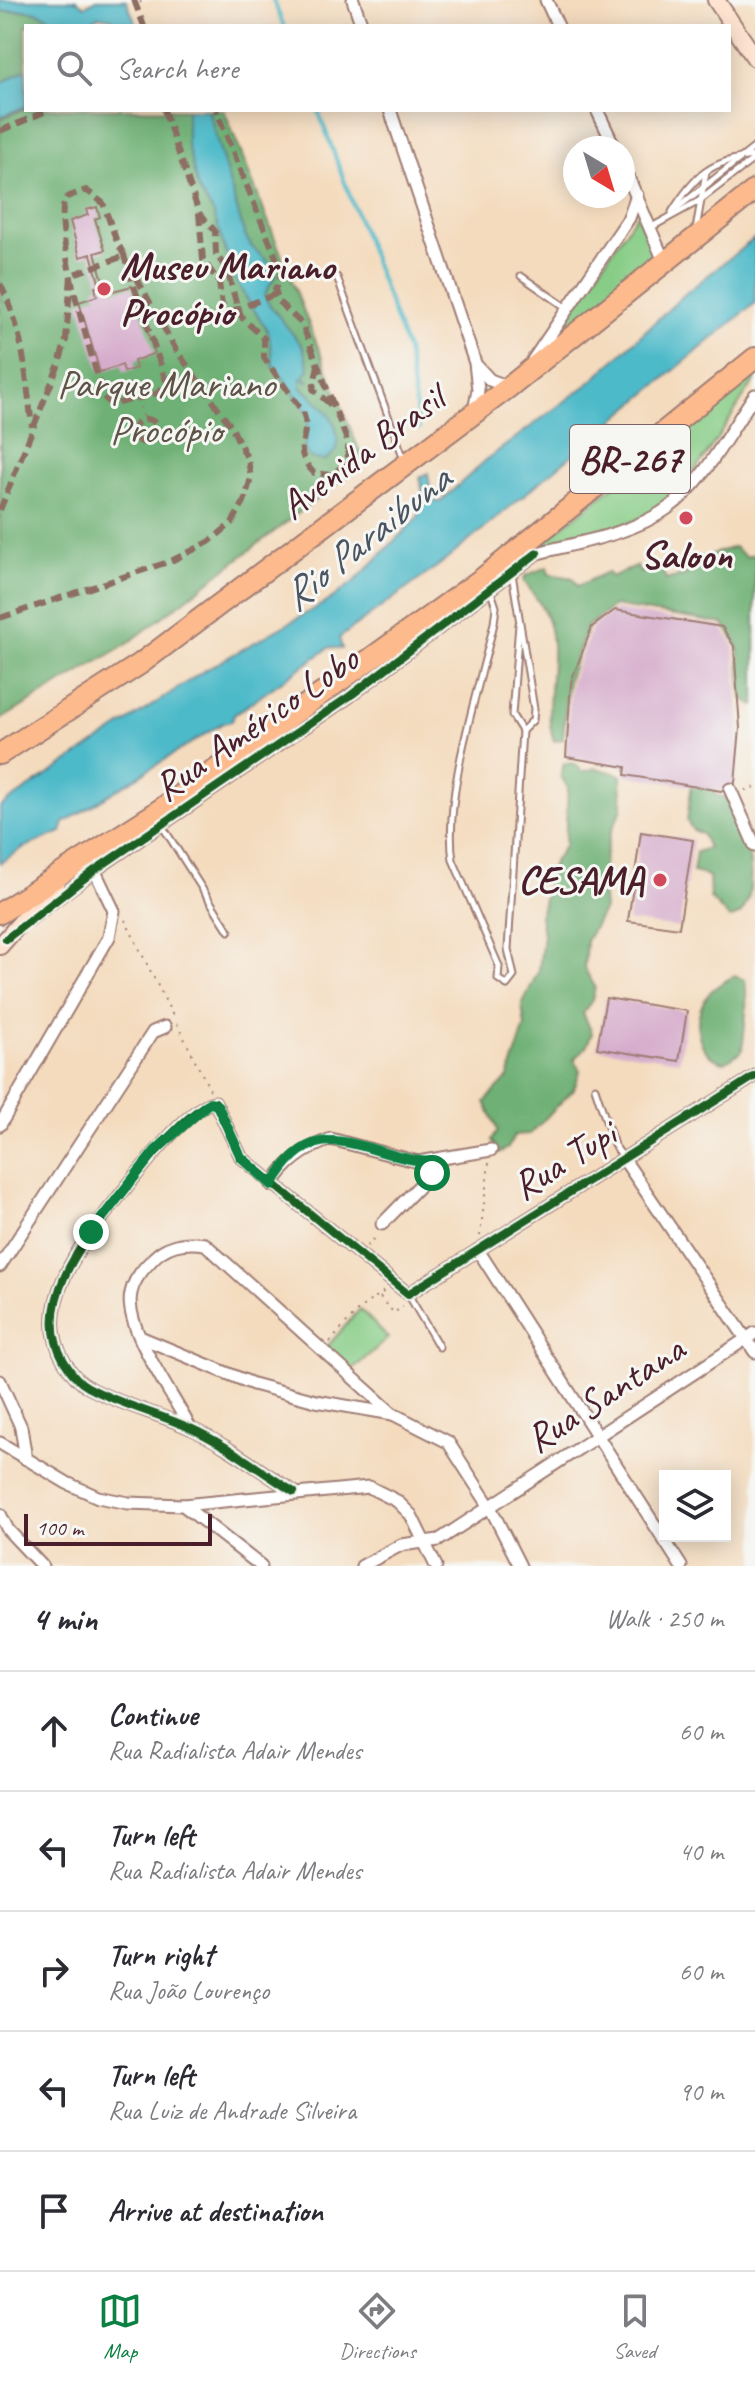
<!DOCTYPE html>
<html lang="en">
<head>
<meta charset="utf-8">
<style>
	:root { --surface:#fff; --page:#f2f2f3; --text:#2b2b33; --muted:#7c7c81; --line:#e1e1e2; --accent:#0b8043 }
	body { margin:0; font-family:Caveat,sans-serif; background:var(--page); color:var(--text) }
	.controls { position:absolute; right:24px; bottom:24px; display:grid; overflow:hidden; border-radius:0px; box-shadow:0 4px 20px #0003 }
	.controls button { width:72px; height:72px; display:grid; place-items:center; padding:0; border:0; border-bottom:2px solid var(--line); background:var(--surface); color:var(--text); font:40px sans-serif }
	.compass { position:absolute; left:563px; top:136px; width:72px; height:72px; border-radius:50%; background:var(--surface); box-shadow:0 4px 20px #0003; rotate:142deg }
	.scale { position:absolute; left:24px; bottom:20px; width:188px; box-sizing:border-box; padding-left:8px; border:4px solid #4a1f2b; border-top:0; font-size:22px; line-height:28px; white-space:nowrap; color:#4a1f2b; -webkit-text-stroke:6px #f6f6f2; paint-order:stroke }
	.stop { position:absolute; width:24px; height:24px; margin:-18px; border:6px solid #0b8043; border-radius:50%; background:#fff }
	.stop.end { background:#0b8043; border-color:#fff; box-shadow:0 2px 8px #0008 }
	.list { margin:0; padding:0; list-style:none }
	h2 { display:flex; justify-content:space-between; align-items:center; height:104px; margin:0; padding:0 32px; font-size:34px }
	h2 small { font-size:26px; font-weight:400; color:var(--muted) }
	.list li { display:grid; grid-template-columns:52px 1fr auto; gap:24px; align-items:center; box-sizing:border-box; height:120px; padding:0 32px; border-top:2px solid var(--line) }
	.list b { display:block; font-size:30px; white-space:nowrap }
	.list p { margin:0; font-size:26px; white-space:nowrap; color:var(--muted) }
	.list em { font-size:26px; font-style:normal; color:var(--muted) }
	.icon { flex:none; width:44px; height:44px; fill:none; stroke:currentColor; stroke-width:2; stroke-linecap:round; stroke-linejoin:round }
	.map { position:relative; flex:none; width:755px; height:1566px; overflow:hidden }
	.search { position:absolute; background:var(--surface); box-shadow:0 4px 20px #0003; left:24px; right:24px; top:24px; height:88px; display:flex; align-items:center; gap:20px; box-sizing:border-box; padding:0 28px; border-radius:0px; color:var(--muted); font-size:30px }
	.sheet { height:704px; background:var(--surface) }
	nav { display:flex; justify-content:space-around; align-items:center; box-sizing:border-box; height:112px; border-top:2px solid var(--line); background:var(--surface); font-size:22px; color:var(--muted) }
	nav a { display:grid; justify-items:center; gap:4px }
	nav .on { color:var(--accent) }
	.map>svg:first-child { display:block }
</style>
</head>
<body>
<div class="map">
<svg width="755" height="1566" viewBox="0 0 755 1566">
	<rect width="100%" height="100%" fill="#f6f6f2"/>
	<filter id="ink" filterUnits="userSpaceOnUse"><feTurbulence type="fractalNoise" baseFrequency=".0125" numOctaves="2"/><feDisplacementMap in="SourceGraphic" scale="16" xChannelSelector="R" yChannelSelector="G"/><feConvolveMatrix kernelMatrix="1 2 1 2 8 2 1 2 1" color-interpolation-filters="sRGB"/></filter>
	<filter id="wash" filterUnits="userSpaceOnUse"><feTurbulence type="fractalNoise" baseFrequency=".006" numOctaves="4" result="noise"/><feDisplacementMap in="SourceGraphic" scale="32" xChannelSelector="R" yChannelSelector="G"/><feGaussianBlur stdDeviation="1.8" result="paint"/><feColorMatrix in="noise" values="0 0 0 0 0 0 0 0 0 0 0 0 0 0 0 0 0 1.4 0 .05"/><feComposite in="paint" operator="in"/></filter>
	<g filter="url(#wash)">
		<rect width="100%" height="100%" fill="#f4dbbe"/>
		<!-- green -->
		<g fill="#88cd87" stroke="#697659" stroke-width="2">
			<polygon points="637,214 656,258 573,325 567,318"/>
			<path d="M755 374V380C730 416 689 492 652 512 617 532 572 539 533 550Z"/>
			<polygon points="360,1309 388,1338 352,1370 326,1348"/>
		</g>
		<!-- forest -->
		<g fill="#6eb074" stroke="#5c6850" stroke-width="2">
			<polygon points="30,10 50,16 59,26 26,26 26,71 0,84 0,12"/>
			<polygon points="26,108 224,110 364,463 127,644 0,720 0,119"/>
			<path d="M734 547 746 557 755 554V706L742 698 738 646 724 624 614 606 588 626 568 681 563 739 554 741C540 700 563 654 545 613 540 602 531 591 524 581L525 576 547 567 549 574 573 578 578 586 607 572 611 577 637 566 640 573 661 567 666 580 687 574 684 564Z"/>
			<polygon points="564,763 576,764 582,772 596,768 621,775 622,808 610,834 601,877 604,909 586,941 584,968 595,987 592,1000 583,1013 592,1033 586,1047 574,1059 580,1071 574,1089 530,1134 515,1135 508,1148 499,1153 492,1140 498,1131 485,1102 508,1078 525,1026 522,1005 539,970 543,934 540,916 552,865 565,845 568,788 561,776"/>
			<path d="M693 774 716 780 714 795 729 798C743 834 755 857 749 896 744 908 744 916 729 918L710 898 709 876 693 872 696 852 708 848 702 834 693 830 687 821Z"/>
			<path d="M734 976 745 980C748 1003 745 1028 742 1051L725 1062C695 1057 691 1017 708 995 713 987 726 981 734 976Z"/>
		</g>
		<!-- water -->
		<g fill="#4dbac9" stroke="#4c6c7a" stroke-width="2">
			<path d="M0 0H76L85 6 97 0H126L137 26H119L111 18 98 16 87 26H59C44 8 21 8 0 12Z"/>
			<polygon points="22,71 26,71 26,106 0,117 0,84"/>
			<path d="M187 110H208L245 236 252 247 274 267 275 276 265 294 268 303 303 347 309 369 304 376 309 382 301 378V387C321 404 342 420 337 450L325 461 311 458 304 449 309 417C298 397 286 381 273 365L269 333 235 280 213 212 198 189 187 144Z"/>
			<polygon points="755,238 755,303 446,560 339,638 342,649 330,647 234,715 232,721 223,723 64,823 61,832 23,848 0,863 0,807 202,672 328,601 355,581 418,517 424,500 420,477 428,473 432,501 440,502 486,460 592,381 686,293"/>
		</g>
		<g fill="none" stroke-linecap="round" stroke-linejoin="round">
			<!-- stream -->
			<g stroke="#4dbac9" stroke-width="4">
				<polyline points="273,0 284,26"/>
				<polyline points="318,110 407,350 419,429"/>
			</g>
		</g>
		<g id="blocks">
			<!-- building -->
			<g fill="#d6accc">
				<polygon points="97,207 100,217 95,219 105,250 95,253 104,284 111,282 113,291 132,286 155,353 134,361 136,368 124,372 122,365 100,372 79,302 97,296 95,287 100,286 91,254 80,257 70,221 88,215 86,210"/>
				<polygon points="615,610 722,627 734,646 740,728 735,783 721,791 625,775 626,767 566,757 571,682 592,627"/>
				<polygon points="641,832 693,840 679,928 628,921"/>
				<polygon points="606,998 687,1011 679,1061 597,1048"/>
			</g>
		</g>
	</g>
	<g filter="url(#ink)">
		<use href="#blocks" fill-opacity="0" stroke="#9f7d74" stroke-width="2"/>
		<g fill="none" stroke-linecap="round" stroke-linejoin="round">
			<defs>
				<g id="lane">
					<polyline points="677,208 755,147"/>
					<path d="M672 212C695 175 711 160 755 156"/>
					<polyline points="650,228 699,201 755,158"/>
					<polyline points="696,229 706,172"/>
					<polyline points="521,276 567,308"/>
					<polyline points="337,277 404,459"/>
					<path d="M490 589 496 607 494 623C479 689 443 795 453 860L499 966 498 979 507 985 514 976 508 949 522 731 533 720 534 709 512 574"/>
					<polyline points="519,624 512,715 522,731"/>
					<polyline points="161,824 229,931"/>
					<polyline points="595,1088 614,1145 623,1157"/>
					<polyline points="408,1294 439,1347"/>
				</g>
				<g id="street">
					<polyline points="353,0 362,26"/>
					<polyline points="546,0 558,26"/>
					<polyline points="390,110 475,363 478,390 474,411"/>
					<polyline points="597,110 615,148"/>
					<polyline points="623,165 664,261"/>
					<polyline points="533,360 629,218 637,195"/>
					<polyline points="477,366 490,380 509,387"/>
					<path d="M533 554C576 543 631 535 668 508 705 482 729 431 755 395"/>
					<polyline points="730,789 755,846"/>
					<polyline points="28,921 95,870 350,696 537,553"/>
					<polyline points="0,1125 109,937 114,911 92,865"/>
					<polyline points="623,1158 755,1352"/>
					<path d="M272 1185C285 1162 306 1148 331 1139L418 1162 491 1150"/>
					<polyline points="382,1224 432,1173 431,1162"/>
					<polyline points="478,1250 681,1566"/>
					<polyline points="0,1266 153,1032 165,1027"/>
					<path d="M140 1337 253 1384 316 1401 393 1414 205 1244C184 1241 165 1244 150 1262 142 1270 133 1282 131 1293 123 1328 174 1395 190 1428"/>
					<polyline points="0,1381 21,1427 26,1459"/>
					<polyline points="393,1414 448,1442 490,1507 520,1566"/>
					<polyline points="0,1443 67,1483 98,1497 128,1503 183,1505 369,1487 397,1501 411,1515 436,1566"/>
					<path d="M294 1492C260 1471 226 1444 190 1428 157 1413 121 1405 88 1387 78 1382 70 1371 64 1361 30 1303 86 1238 121 1194 136 1175 192 1103 215 1102L241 1157 408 1294 755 1076"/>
					<polyline points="183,1505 261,1566"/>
					<polyline points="0,1514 8,1530 42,1566"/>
					<polyline points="362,1566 401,1545 439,1540 755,1333"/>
				</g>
				<g id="secondary">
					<polyline points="716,0 755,58"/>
					<polyline points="0,946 57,881"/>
				</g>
				<g id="highway">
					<polyline points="0,754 140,664 509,387 755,190"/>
					<polyline points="0,913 154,814 483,578 755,358"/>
				</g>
			</defs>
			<!-- lane casing -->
			<use href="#lane" stroke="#9f7d74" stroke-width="9"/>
			<!-- street casing -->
			<use href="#street" stroke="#9f7d74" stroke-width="15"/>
			<!-- secondary casing -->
			<use href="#secondary" stroke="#9f7d74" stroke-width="20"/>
			<!-- highway casing -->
			<use href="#highway" stroke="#9f7d74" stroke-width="24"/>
			<!-- path -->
			<g stroke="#9f7d74" stroke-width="2" stroke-dasharray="2 6" stroke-linecap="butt">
				<polyline points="139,11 141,0"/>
				<polyline points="138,399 144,419"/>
				<polyline points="745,790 755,787"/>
				<polyline points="125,920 174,1018"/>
				<polyline points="177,1024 210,1090"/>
				<polyline points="480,1236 489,1163"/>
				<polyline points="367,1246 377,1236"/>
				<polyline points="380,1297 394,1313 403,1306"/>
				<polyline points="330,1342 360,1308 386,1290"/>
			</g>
			<!-- lane -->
			<use href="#lane" stroke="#fff" stroke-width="5"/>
			<!-- street -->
			<use href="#street" stroke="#fff" stroke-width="11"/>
			<!-- secondary -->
			<use href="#secondary" stroke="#fee3d1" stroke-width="16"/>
			<!-- highway -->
			<use href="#highway" stroke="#fcba8d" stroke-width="20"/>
			<!-- quiet -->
			<g stroke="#8d6e63" stroke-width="6" stroke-dasharray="12 6" stroke-linecap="butt">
				<polyline points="134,0 144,26"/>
				<path d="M164 110 199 213 215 231 216 254 227 270 238 309 243 319 264 338V358L303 412C313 437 288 447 314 473L331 475 348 462V443L302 324 279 302 275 289 282 272 216 110"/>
				<polyline points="0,131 49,110"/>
				<polyline points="199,213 203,260 219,282 222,306 232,311 276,294"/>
				<path d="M0 284C24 329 26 378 32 427"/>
				<polyline points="318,365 313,389 332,406"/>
				<circle cx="146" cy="431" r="12"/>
				<polyline points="0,510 59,364 66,340 71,275 124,256"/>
				<path d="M0 618 171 561 209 542 232 523 244 502 251 478 248 460 231 426 176 350 117 242 103 203 86 190 67 197C48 221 94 362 103 396L111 405 158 393 166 381 124 256"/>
			</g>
			<defs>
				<g id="cycleway">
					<polyline points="6,939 95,870 350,696 537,553"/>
					<path d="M294 1492C260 1471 226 1444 190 1428 157 1413 121 1405 88 1387 78 1382 70 1371 64 1361 30 1303 86 1238 121 1194 136 1175 192 1103 215 1102L241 1157 408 1294 755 1076"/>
				</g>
			</defs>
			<!-- cycleway casing -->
			<use href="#cycleway" stroke="#f6f6f2" stroke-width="13"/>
			<!-- cycleway -->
			<use href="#cycleway" stroke="#1b5e20" stroke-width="8"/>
		</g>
	</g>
	<g fill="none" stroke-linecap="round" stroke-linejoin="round" filter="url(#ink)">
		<!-- route -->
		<path stroke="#0b8043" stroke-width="10" d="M91 1232 155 1151 210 1102 218 1106 241 1157 272 1185C316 1104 368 1159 431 1162L432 1173"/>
	</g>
	<!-- markers -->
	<g fill="#d1495b" stroke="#f6f6f2" stroke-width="3">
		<circle cx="104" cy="289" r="8"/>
		<circle cx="686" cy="518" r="8"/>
		<circle cx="660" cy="880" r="8"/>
	</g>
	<g text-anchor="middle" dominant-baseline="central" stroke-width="6" stroke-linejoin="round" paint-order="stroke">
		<!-- shield labels -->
		<rect fill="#f6f6f2" stroke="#7e6067" stroke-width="2" x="570" y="425" width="120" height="68" rx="6"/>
		<g font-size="38" font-weight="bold" fill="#4a1f2b">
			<text x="630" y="459">BR-267</text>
		</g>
		<!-- poi labels -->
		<g font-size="40" font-weight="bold" fill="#4a1f2b" stroke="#f6f6f2" text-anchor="start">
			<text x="120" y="266">Museu Mariano<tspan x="120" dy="46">Procópio</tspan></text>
			<text x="686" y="555" text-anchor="middle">Saloon</text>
			<text x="644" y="880" text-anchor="end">CESAMA</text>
		</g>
		<!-- park labels -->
		<g font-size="40" fill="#5d5347" stroke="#f6f6f2">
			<text x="166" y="384">Parque Mariano<tspan x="166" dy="46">Procópio</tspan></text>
		</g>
		<!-- street labels -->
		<g font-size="40" fill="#4a1f2b" stroke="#f6f6f2">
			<text transform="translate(362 452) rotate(-37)">Avenida Brasil</text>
			<text transform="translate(256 723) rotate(-35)">Rua Américo Lobo</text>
			<text transform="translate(564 1160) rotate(-32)">Rua Tupi</text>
			<text transform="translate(605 1394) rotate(-33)">Rua Santana</text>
		</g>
		<!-- water labels -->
		<g font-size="42" font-style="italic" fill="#4b5562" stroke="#f6f6f2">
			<text transform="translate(366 538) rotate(-39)">Rio Paraibuna</text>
		</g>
	</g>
</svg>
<div class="controls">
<button><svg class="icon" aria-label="layers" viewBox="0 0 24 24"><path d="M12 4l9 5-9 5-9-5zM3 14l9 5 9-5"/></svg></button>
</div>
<svg class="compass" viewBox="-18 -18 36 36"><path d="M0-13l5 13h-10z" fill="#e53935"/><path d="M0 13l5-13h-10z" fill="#7c7c81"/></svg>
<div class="scale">100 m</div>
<div class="stop" style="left:432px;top:1173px"></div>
<div class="stop end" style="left:91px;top:1232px"></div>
<div class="search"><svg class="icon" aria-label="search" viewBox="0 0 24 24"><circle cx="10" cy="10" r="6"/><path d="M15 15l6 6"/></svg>Search here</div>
</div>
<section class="sheet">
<h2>4 min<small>Walk · 250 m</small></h2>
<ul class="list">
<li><svg class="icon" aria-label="ahead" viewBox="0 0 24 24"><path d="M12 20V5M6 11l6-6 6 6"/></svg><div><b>Continue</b><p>Rua Radialista Adair Mendes</p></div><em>60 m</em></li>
<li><svg class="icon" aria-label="left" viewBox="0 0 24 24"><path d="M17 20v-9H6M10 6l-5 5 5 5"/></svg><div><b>Turn left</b><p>Rua Radialista Adair Mendes</p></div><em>40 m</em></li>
<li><svg class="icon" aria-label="right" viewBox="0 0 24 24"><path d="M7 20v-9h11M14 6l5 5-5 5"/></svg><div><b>Turn right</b><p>Rua João Lourenço</p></div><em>60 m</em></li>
<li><svg class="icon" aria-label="left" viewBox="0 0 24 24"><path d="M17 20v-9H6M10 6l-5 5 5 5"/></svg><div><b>Turn left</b><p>Rua Luiz de Andrade Silveira</p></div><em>90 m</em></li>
<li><svg class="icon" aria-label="arrive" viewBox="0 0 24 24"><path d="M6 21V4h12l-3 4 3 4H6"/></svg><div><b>Arrive at destination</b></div></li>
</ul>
</section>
<nav>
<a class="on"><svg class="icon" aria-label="map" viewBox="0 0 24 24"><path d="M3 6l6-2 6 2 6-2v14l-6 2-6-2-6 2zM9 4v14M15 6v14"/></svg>Map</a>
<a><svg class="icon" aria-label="directions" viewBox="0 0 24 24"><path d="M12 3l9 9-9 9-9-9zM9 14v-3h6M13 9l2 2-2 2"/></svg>Directions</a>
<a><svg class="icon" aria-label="saved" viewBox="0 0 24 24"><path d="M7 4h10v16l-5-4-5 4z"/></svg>Saved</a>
</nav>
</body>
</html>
